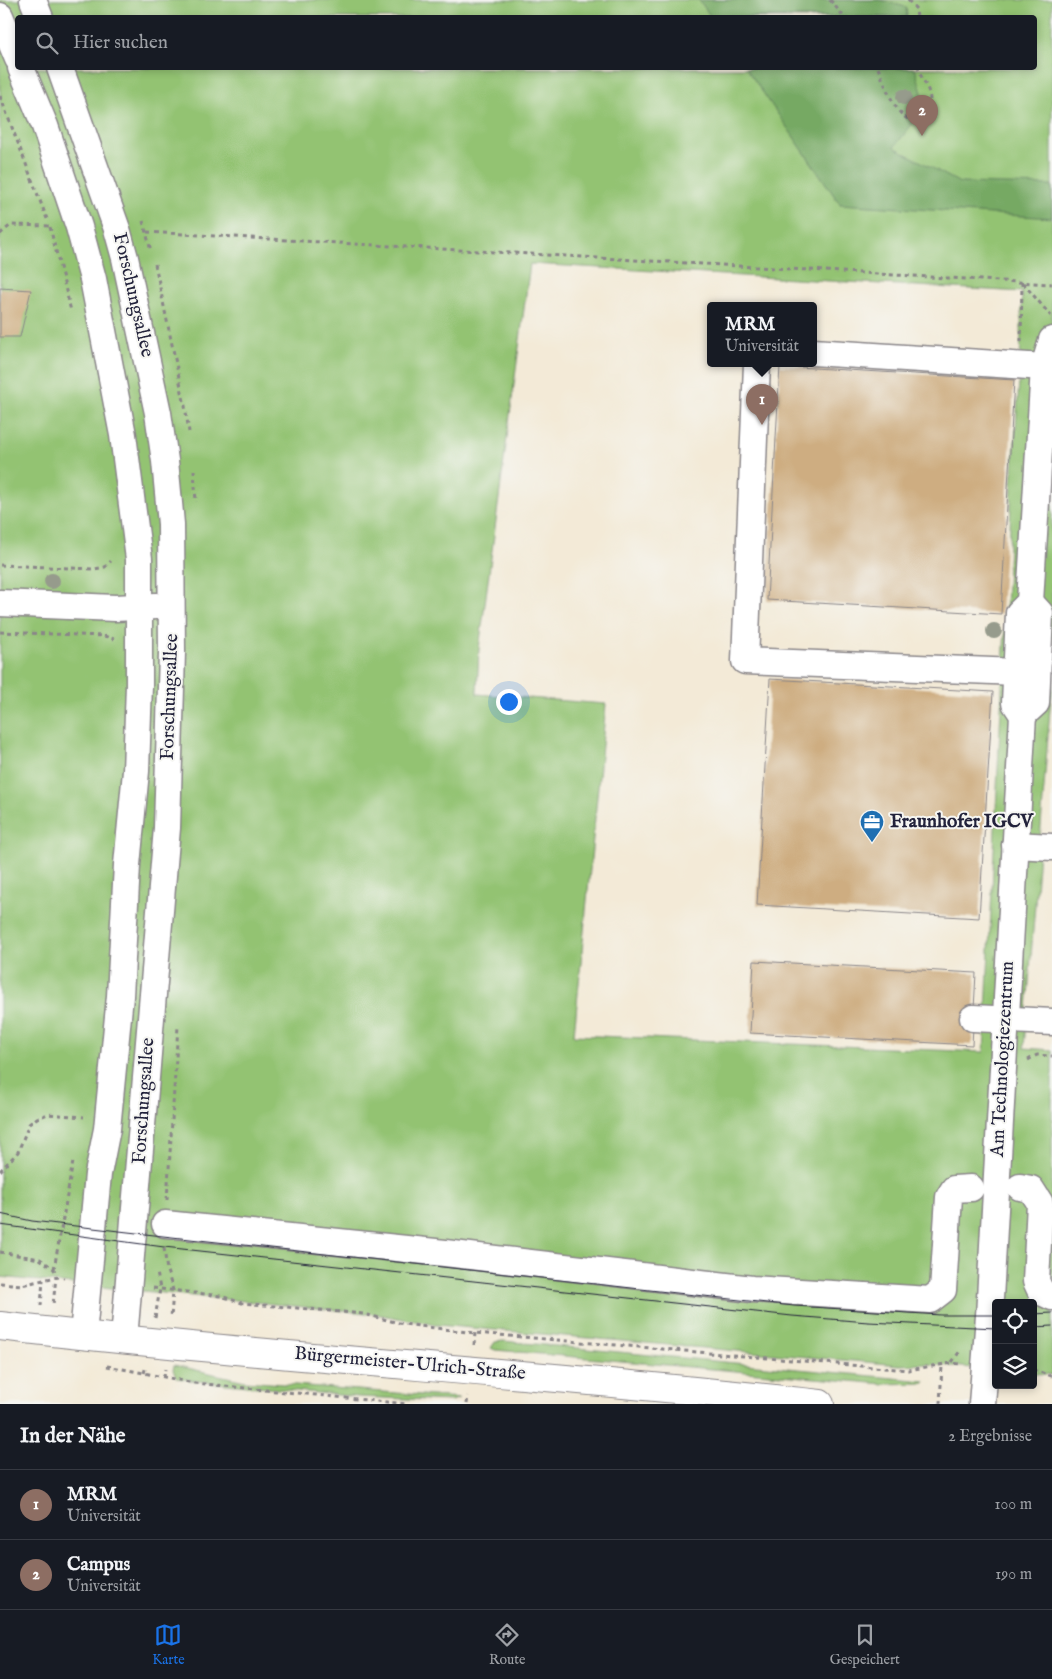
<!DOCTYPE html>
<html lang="de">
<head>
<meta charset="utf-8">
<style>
	:root { --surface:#171b24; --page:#242831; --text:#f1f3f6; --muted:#9ea1a6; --line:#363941; --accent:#1a73e8 }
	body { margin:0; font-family:"IM FELL English",serif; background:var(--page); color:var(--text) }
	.controls { position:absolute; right:15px; bottom:15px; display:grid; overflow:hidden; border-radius:5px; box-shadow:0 2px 8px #0003 }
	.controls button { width:45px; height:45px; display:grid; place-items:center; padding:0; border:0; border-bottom:1px solid var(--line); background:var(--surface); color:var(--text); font:25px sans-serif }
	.you { position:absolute; left:508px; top:701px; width:18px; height:18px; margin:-12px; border:4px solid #fff; border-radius:50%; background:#1a73e8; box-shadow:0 0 0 8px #1a73e833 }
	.badge { display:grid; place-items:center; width:32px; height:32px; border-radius:50%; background:var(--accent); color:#fff; font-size:16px; font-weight:700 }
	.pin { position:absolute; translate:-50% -41px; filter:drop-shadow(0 1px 2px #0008) }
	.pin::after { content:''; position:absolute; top:26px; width:18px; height:15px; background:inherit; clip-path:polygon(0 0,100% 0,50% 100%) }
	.popup { position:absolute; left:707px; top:302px; width:110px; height:65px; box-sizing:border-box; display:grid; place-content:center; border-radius:5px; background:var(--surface); filter:drop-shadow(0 1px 4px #0005); font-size:16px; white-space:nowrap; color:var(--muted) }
	.popup b { font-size:19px; color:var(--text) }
	.popup::after { content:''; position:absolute; left:50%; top:100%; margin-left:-10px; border:10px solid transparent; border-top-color:var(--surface) }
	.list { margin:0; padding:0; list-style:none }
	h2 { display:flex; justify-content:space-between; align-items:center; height:65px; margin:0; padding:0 20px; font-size:21px }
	h2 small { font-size:16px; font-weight:400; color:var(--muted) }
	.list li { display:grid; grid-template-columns:32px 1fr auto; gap:15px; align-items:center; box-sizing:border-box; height:70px; padding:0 20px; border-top:1px solid var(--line) }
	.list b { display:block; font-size:19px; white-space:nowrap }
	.list p { margin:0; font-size:16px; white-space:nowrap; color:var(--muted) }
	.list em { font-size:16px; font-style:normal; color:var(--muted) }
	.icon { flex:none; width:28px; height:28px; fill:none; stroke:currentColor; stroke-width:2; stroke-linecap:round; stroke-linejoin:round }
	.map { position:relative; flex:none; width:1052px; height:1404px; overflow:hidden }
	.search { position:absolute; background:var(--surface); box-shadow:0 2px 8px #0003; left:15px; right:15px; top:15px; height:55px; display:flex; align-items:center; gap:12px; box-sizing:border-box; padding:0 18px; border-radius:5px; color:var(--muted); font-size:19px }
	.sheet { height:205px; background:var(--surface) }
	nav { display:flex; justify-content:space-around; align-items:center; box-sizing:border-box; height:70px; border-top:1px solid var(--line); background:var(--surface); font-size:14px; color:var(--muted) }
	nav a { display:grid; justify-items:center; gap:2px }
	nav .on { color:var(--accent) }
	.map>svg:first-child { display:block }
</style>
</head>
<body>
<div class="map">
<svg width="1052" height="1404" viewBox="0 0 1052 1404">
	<rect width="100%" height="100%" fill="#f6f6f2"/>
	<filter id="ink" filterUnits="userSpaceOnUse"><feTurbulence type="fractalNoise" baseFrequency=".02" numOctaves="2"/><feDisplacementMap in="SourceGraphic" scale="10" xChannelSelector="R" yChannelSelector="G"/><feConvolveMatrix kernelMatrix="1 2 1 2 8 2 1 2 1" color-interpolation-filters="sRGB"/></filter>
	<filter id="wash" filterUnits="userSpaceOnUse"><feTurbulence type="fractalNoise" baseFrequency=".0096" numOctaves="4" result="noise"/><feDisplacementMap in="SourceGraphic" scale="20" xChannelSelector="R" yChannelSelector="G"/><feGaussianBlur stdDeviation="1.12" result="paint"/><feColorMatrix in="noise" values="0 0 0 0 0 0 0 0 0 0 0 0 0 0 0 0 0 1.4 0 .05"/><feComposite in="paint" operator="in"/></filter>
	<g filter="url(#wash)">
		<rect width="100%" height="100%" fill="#f3ead7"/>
		<!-- green -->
		<g fill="#93c372" stroke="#5a7256" fill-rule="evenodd">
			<path d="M0 0H1052V683L1024 1048 1052 1050V1375L1033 1373V1303H996V1370L928 1364 900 1365 437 1325 375 1314 0 1277ZM18 18H1034V68H18ZM530 264 1022 292 1020 366 1012 485 984 1052 574 1035 606 704 477 694 479 649Z"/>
			<polygon points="503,1341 925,1381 924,1383 883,1384 495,1350 491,1348 495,1342"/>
			<polygon points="174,1365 245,1381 459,1398 452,1401 358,1397 196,1381 177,1378 173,1370"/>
		</g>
		<!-- forest -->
		<g fill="#76a964" stroke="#4c6650">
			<polygon points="699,0 880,0 906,7 907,17 711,17"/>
			<polygon points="746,68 915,68 926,107 894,147 960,183 1052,185 1052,218 840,204"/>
		</g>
		<g id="blocks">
			<!-- building -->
			<g fill="#cead81">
				<polygon points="0,288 31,290 20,337 0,337"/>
				<polygon points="780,366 1014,380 1001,614 767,600"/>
				<polygon points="770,679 993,692 979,918 757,905"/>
				<polygon points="754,961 976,973 972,1045 750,1033"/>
			</g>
		</g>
	</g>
	<g filter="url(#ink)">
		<use href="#blocks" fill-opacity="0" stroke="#8a8689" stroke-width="1"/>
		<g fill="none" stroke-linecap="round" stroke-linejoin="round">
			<defs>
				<g id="minor">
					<polyline points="33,0 40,18"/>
					<polyline points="0,16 18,59"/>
					<polyline points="21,68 45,126 79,227 93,279 123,435 139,559 139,685 136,771 127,865 120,996 107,1129 98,1174 83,1335"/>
					<polyline points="60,68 117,229 125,258 158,413 165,461 171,524 172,652 167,828 124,1339"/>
					<polyline points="813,352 1044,367"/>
					<polyline points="757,364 745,661 1017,672"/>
					<polyline points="0,603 115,608 156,606"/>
					<polyline points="1023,715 1036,703 1040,613 1030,602"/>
					<polyline points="1015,845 1052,847"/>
					<polyline points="973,1018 1052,1022"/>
					<polyline points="1020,1187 1031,1189 1040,1203 1036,1281 1041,1292 1052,1297"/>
					<polyline points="165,1224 445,1253 752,1289 930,1300 943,1290 949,1197 954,1189 971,1188"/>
					<polyline points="982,1404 989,1316 1023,715 1015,703 1019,613 1030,602 1044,367 1052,340"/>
				</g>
				<path id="major" d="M0 1326C273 1358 547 1373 820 1404"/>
			</defs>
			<!-- minor casing -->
			<use href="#minor" stroke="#8a8689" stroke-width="29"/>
			<!-- major casing -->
			<use href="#major" stroke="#8a8689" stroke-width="30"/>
			<!-- path -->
			<g stroke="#8a8689" stroke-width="3" stroke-dasharray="4 4" stroke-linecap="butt">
				<polyline points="830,0 845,18"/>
				<polyline points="908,0 916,9 917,18"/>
				<path d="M878 68C885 83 898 128 920 120 927 117 930 107 930 100 930 88 921 79 918 68"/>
				<polyline points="0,96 47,219"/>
				<polyline points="143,221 151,251"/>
				<polyline points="50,227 71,311"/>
				<polyline points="147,232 1052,284"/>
				<polyline points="0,234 11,225 51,226"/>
				<polyline points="155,264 185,406 189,432"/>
				<polyline points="1023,283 1051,316"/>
				<polyline points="1021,342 1022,282"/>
				<polyline points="194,470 196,502"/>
				<polyline points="0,565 94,569 105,567 111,561"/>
				<polyline points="0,632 104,636 114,639"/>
				<polyline points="1028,1060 1037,1055 1052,1056"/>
				<polyline points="0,1171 18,1152 29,1124 37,1118 48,1114 84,1117"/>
				<polyline points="167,1200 178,1026"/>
				<polyline points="164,1248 167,1271 173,1290 171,1318"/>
				<polyline points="0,1252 40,1259 54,1269 56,1277 53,1305"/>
				<polyline points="54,1269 73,1162"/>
				<polyline points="0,1283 22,1285 56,1277 64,1278"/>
				<polyline points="153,1288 221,1296 242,1303 364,1314 403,1324 475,1333 908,1370 951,1363 960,1364"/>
				<polyline points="41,1306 43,1280"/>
				<polyline points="155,1318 160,1289 157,1272"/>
				<polyline points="474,1345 475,1333"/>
				<polyline points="952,1362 960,1351"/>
				<polyline points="107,1366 195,1383 407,1404"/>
				<polyline points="1033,1370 1052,1376"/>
				<polyline points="144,1373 146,1366"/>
				<polyline points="164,1378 165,1369"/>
				<polyline points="467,1404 468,1396"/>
				<polyline points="940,1404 942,1365"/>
			</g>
			<!-- minor -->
			<use href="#minor" stroke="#fff" stroke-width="26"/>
			<!-- major -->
			<use href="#major" stroke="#fff" stroke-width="28"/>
			<!-- tram -->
			<g stroke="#22223b" stroke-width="1">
				<polyline points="0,1214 32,1221 154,1235 794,1306 941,1315 996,1315"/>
				<polyline points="0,1225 164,1247 792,1316 868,1322 996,1328"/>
				<polyline points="1033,1314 1052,1313"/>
				<polyline points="1033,1327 1052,1326"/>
			</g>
		</g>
		<!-- trees -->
		<g fill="#969b8c">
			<circle cx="904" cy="97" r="8"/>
			<circle cx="52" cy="581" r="8"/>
			<circle cx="994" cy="631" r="8"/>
		</g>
	</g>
	<!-- icons -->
	<defs>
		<symbol id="office-pin" viewBox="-11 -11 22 30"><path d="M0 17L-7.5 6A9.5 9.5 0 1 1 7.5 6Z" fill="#1f6fb2" stroke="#f6f6f2"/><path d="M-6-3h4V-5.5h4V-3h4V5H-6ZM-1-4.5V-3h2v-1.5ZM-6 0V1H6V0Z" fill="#fff"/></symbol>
	</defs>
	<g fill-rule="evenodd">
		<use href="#office-pin" x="858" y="808" width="28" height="38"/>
	</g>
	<g text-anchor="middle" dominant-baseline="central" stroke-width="4" stroke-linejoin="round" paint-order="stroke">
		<!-- street labels -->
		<g font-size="19" fill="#22223b" stroke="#f6f6f2">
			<text transform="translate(133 295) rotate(77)">Forschungsallee</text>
			<text transform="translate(170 697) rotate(-88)">Forschungsallee</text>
			<text transform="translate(1003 1059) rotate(-87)">Am Technologiezentrum</text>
			<text transform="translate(144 1101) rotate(-86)">Forschungsallee</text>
			<text transform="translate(410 1364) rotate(5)">Bürgermeister-Ulrich-Straße</text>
		</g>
		<!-- poi labels -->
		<g font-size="19" font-weight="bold" fill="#22223b" stroke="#f6f6f2" text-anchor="start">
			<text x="890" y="822">Fraunhofer IGCV</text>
		</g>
	</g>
</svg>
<div class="controls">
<button><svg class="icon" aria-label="locate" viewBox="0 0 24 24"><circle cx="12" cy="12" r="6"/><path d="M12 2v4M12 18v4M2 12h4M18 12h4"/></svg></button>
<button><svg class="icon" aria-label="layers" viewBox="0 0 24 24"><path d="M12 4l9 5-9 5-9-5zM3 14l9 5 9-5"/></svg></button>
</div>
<div class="you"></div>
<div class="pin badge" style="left:762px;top:425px;background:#8d6e63">1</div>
<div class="popup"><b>MRM</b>Universität</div>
<div class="pin badge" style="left:922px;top:136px;background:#8d6e63">2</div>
<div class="search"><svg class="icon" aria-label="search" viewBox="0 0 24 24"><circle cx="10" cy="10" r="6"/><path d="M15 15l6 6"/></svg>Hier suchen</div>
</div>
<section class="sheet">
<h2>In der Nähe<small>2 Ergebnisse</small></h2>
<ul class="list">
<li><span class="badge" style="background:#8d6e63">1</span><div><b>MRM</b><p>Universität</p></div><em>100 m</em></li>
<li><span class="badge" style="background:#8d6e63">2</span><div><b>Campus</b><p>Universität</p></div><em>190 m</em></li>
</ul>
</section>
<nav>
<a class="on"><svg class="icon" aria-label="map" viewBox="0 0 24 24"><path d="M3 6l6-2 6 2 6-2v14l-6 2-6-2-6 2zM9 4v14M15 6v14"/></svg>Karte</a>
<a><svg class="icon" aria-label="directions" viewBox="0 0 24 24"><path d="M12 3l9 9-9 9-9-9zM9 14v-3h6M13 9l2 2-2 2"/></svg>Route</a>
<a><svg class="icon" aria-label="saved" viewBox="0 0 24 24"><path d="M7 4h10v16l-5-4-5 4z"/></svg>Gespeichert</a>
</nav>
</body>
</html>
